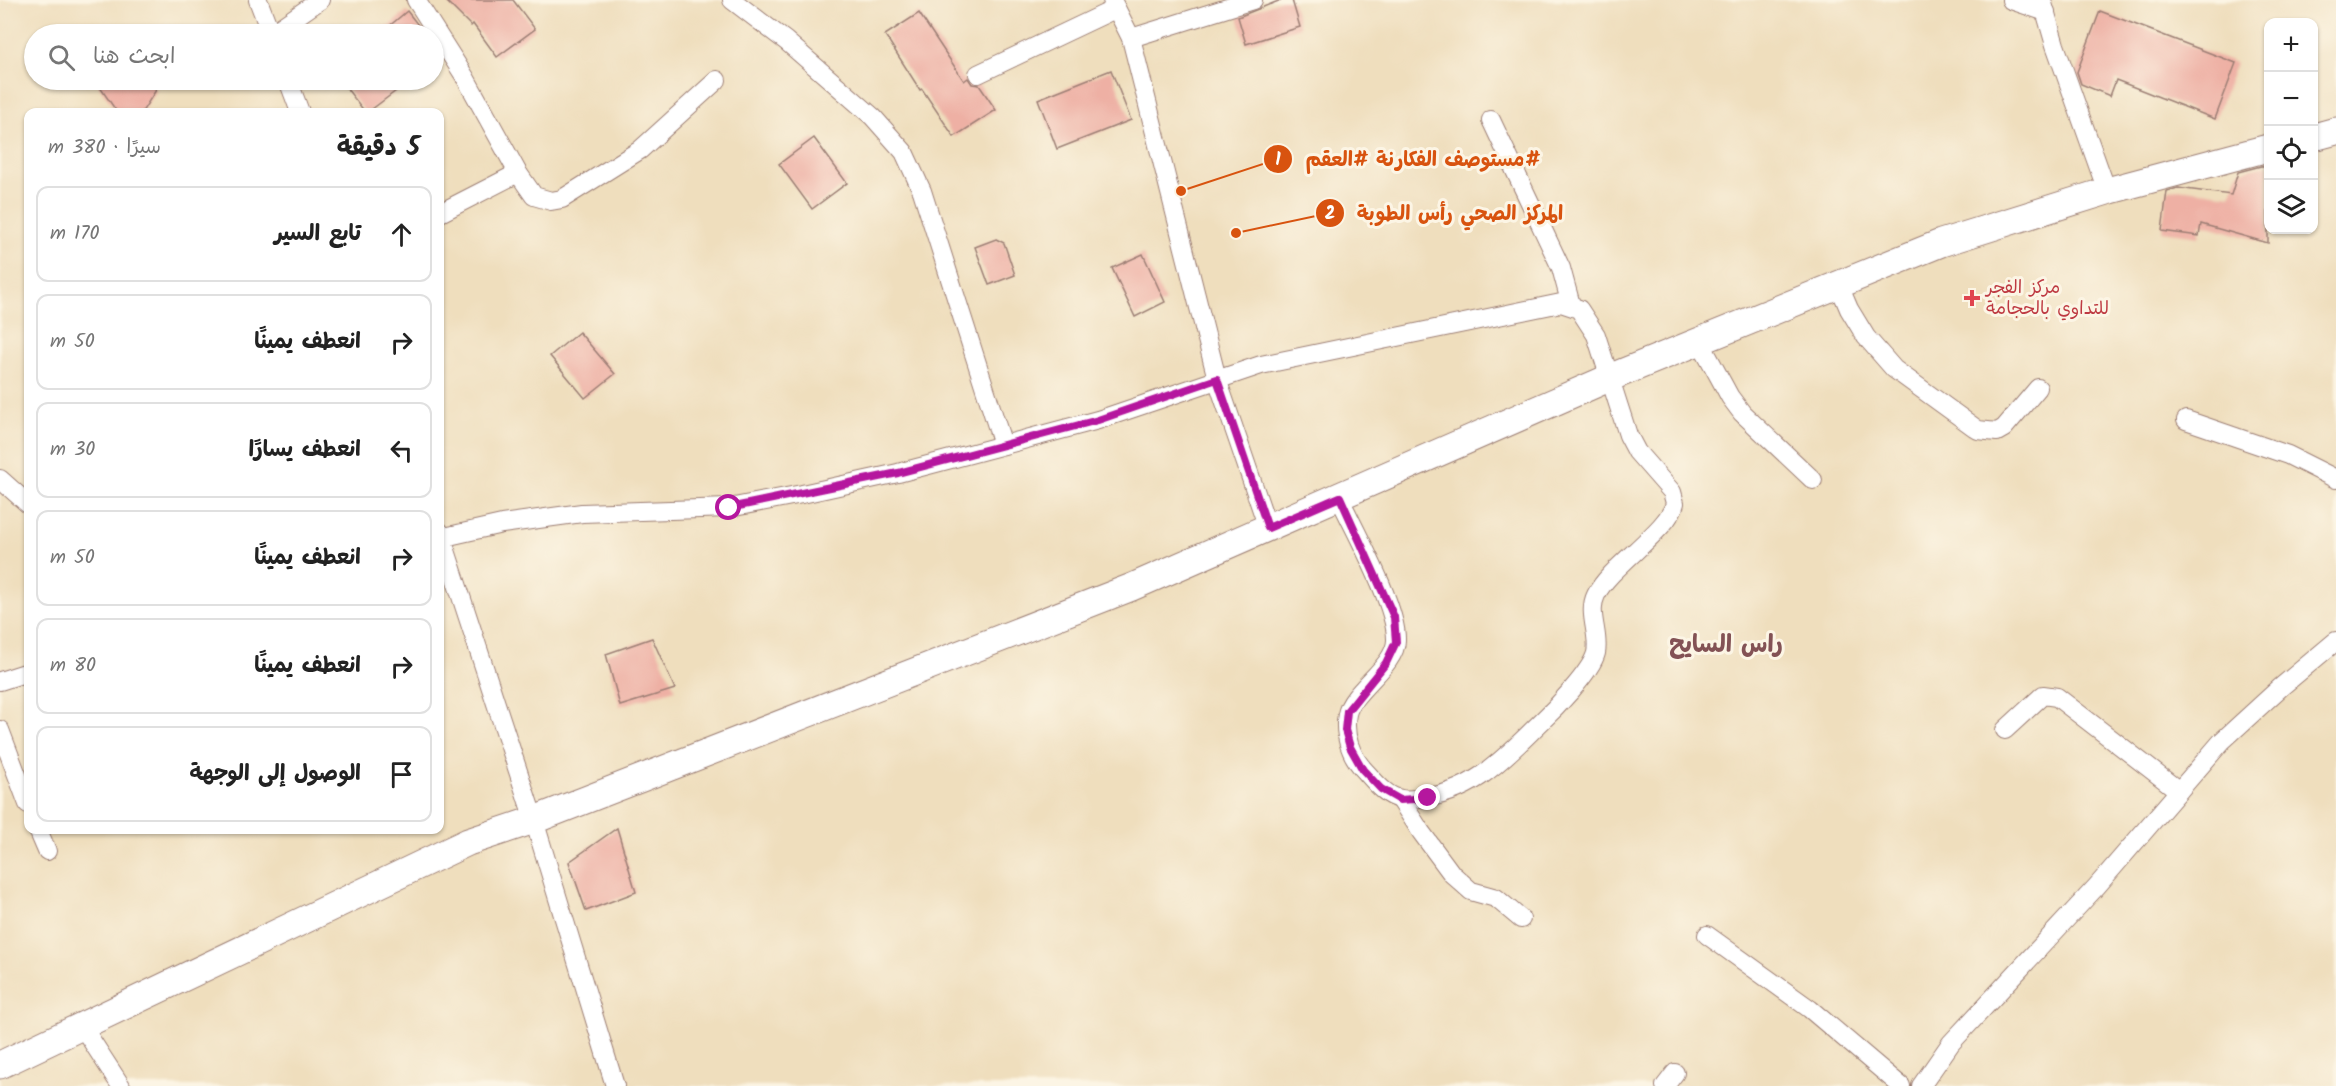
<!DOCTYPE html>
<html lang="ar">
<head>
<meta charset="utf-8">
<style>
	:root { --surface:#fff; --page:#f2f2f2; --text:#222; --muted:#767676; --line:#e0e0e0 }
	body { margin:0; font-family:Kalam,"Playpen Sans Arabic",sans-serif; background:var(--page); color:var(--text); direction:rtl }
	.controls { position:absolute; right:18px; top:18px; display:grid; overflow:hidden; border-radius:12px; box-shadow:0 2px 4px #0004 }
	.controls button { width:54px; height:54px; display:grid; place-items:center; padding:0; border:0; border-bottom:2px solid var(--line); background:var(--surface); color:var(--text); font:30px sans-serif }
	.stop { position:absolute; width:18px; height:18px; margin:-14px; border:4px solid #b5179e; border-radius:50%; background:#fff }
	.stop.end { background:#b5179e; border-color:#fff; box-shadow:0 2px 6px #0008 }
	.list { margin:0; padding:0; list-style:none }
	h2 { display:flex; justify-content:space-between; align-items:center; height:78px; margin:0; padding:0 24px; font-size:26px }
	h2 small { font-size:20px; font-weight:400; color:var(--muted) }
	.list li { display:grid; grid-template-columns:39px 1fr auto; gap:18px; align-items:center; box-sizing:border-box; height:96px; margin:0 12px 12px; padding:0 12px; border:2px solid var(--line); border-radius:12px }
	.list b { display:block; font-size:22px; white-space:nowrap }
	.list em { font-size:20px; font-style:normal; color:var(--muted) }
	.icon { flex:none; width:33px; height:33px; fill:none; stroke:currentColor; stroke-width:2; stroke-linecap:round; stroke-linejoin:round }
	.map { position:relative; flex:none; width:2336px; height:1086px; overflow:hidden; direction:ltr }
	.search { position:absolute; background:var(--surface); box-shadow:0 2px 4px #0004; left:24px; top:24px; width:420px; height:66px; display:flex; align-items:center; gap:15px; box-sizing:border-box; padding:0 21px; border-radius:33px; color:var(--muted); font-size:22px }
	.panel { position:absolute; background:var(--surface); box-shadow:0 2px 4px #0004; left:24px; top:108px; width:420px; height:726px; border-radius:12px; direction:rtl }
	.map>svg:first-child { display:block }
</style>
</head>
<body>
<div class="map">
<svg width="2336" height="1086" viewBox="0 0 2336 1086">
	<rect width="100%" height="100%" fill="#fcf5e5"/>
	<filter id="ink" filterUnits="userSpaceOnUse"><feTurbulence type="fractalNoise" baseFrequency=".0167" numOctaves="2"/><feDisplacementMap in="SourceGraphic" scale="12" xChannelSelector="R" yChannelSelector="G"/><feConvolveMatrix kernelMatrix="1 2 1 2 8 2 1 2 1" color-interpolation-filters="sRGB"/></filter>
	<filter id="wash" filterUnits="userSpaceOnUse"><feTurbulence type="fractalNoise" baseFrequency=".008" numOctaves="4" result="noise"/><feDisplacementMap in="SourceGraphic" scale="24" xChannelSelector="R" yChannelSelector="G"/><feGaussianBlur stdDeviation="1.35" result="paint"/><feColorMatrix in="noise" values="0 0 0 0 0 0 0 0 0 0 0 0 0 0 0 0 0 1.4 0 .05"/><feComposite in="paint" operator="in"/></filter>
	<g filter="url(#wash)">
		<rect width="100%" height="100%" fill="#efdebd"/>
		<g id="blocks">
			<!-- building -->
			<g fill="#eeb0a4">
				<polygon points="445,0 513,0 535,29 497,57 473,24 471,26"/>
				<polygon points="1281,0 1292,0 1300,27 1246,44 1238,17"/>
				<polygon points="407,11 425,34 380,34"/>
				<polygon points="2100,11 2236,63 2215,119 2116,80 2110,96 2081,84 2077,72"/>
				<polygon points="919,13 964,81 968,78 972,84 979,85 996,110 954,137 922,89 920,90 885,35"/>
				<polygon points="1111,70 1131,120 1057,149 1038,99"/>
				<polygon points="95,80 149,80 156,90 142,112 117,112"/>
				<polygon points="340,80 393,80 400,88 368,112 365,112"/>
				<polygon points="814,138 847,183 812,209 779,164"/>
				<polygon points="2261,166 2268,166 2268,243 2201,224 2199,236 2162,231 2167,191 2178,188 2231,195 2238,172"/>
				<polygon points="996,239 1004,243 1015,275 989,285 975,247"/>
				<polygon points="1143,254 1165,302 1135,317 1112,268"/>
				<polygon points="579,332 615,374 585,398 550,356"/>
				<polygon points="652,638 675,689 620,706 606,654"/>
				<polygon points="617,828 636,892 586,911 569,862"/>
			</g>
		</g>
	</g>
	<g filter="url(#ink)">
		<use href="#blocks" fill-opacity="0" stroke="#9c7e74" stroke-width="1.5"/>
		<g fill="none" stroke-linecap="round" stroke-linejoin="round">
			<defs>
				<g id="street">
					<polyline points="258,0 271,34"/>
					<polyline points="416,0 465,77 518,173 534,196 551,201 562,199 640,150 717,80"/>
					<polyline points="732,0 786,41 873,117 904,152 922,191 1003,445"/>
					<polyline points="1112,0 1131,38 1217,379 1268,528"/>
					<polyline points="2011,0 2046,12"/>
					<polyline points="2042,0 2055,45 2107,191"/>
					<polyline points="271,34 320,0"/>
					<polyline points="1131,38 1253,0"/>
					<polyline points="978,74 1115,9"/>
					<polyline points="288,80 300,112"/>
					<polyline points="1491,120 1561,268 1571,305"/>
					<polyline points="440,213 518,173"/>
					<polyline points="1838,283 1849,309 1866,337 1894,369 1978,430 1997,432 2004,428 2038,388"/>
					<polyline points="1699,340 1730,397 1742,413 1813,480"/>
					<polyline points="2186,420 2288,455 2336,479"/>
					<polyline points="0,479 28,504"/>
					<polyline points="440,532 534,820 615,1086"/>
					<path d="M440 538 502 524 582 513 729 508 802 494 898 473 1098 420 1261 365 1561 303 1579 309 1596 335 1628 435 1637 452 1672 492 1675 503C1670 529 1609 567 1596 595 1587 613 1600 634 1596 653 1591 672 1554 710 1539 724 1504 758 1471 795 1419 798 1414 799 1407 800 1401 799 1387 797 1375 782 1366 772 1351 757 1343 735 1347 714 1352 690 1396 666 1396 640 1397 606 1355 531 1339 497"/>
					<polyline points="0,681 28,672"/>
					<polyline points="0,730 28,804"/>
					<polyline points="2005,730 2043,695 2057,697 2179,791"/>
					<polyline points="1400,799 1421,832 1452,874 1471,891 1496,898 1521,919"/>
					<polyline points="38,830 47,851"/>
					<polyline points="1707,935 1810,1009 1901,1086"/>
					<polyline points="82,1026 121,1086"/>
					<polyline points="1665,1086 1675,1073"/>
					<polyline points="1921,1086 1951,1043 2097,886 2222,741 2281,687 2336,641"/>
				</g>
				<g id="secondary">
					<polyline points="2314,137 2336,131"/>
					<polyline points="0,1065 468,842 534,820 1132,587 1609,378 1941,243 2107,191 2268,148"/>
				</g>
			</defs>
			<!-- street casing -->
			<use href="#street" stroke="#9c7e74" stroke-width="20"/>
			<!-- secondary casing -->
			<use href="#secondary" stroke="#9c7e74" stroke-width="29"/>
			<!-- street -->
			<use href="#street" stroke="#fff" stroke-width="18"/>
			<!-- secondary -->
			<use href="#secondary" stroke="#fff" stroke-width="27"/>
		</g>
	</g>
	<g fill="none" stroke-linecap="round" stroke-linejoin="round" filter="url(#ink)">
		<!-- route -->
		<polyline stroke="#b5179e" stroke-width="8" points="729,508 898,473 1098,420 1217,379 1268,528 1340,497 1394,617 1396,642 1386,663 1347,711 1345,730 1350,747 1363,770 1381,789 1400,800 1428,798"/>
	</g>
	<!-- markers -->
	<path fill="#e0444e" stroke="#fcf5e5" stroke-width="2" d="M1969 289h6v6h6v6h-6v6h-6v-6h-6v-6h6z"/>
	<g text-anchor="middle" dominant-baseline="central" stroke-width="6" stroke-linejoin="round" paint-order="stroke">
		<!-- health labels -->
		<g font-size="18" fill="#be3a42" stroke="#fcf5e5" text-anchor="start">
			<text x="1986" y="288">مركز الفجر<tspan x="1986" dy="21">للتداوي بالحجامة</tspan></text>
		</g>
		<!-- district labels -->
		<g font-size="24" font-weight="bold" fill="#835255" stroke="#fcf5e5">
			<text x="1726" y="645">راس السايح</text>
		</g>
	</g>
	<!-- callouts -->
	<path fill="none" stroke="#d8530f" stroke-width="2" d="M1181 191L1278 159M1236 233L1330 213"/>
	<g fill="#d8530f" stroke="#fcf5e5" stroke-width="2">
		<circle cx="1181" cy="191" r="6"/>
		<circle cx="1236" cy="233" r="6"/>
		<circle cx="1278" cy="159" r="15"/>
		<circle cx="1330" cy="213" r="15"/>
	</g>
	<g font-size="18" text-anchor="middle" font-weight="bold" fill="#fff">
		<text x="1278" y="165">1</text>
		<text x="1330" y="219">2</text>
	</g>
	<g font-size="20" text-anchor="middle" font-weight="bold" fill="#d8530f" stroke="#fcf5e5" stroke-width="6" stroke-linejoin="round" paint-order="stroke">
		<text x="1423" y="166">مستوصف الفكارنة #العقم#</text>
		<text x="1460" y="220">المركز الصحي رأس الطوبة</text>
	</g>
</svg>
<div class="controls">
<button>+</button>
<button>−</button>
<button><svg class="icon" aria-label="locate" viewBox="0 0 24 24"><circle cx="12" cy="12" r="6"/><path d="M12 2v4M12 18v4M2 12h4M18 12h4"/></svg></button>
<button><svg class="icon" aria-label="layers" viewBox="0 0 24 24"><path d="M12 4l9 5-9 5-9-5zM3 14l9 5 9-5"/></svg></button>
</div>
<div class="stop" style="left:729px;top:508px"></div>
<div class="stop end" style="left:1428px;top:798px"></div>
<div class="search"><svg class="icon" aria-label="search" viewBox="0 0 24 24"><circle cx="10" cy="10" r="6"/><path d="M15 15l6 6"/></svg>ابحث هنا</div>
<section class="panel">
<h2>5 دقيقة<small>سيرًا · 380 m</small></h2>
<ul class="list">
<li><svg class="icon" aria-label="ahead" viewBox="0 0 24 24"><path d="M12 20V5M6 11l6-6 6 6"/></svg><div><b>تابع السير</b></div><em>170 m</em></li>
<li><svg class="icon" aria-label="right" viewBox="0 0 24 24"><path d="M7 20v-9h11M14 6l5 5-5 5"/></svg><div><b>انعطف يمينًا</b></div><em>50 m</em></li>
<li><svg class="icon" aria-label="left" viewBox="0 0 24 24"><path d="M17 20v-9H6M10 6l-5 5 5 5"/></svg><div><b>انعطف يسارًا</b></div><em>30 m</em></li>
<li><svg class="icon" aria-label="right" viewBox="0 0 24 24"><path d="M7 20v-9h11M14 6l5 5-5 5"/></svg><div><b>انعطف يمينًا</b></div><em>50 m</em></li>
<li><svg class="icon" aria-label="right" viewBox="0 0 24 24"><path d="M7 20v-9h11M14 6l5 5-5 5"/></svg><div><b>انعطف يمينًا</b></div><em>80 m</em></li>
<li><svg class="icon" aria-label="arrive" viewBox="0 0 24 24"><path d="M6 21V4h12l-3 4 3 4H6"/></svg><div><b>الوصول إلى الوجهة</b></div></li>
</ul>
</section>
</div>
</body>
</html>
